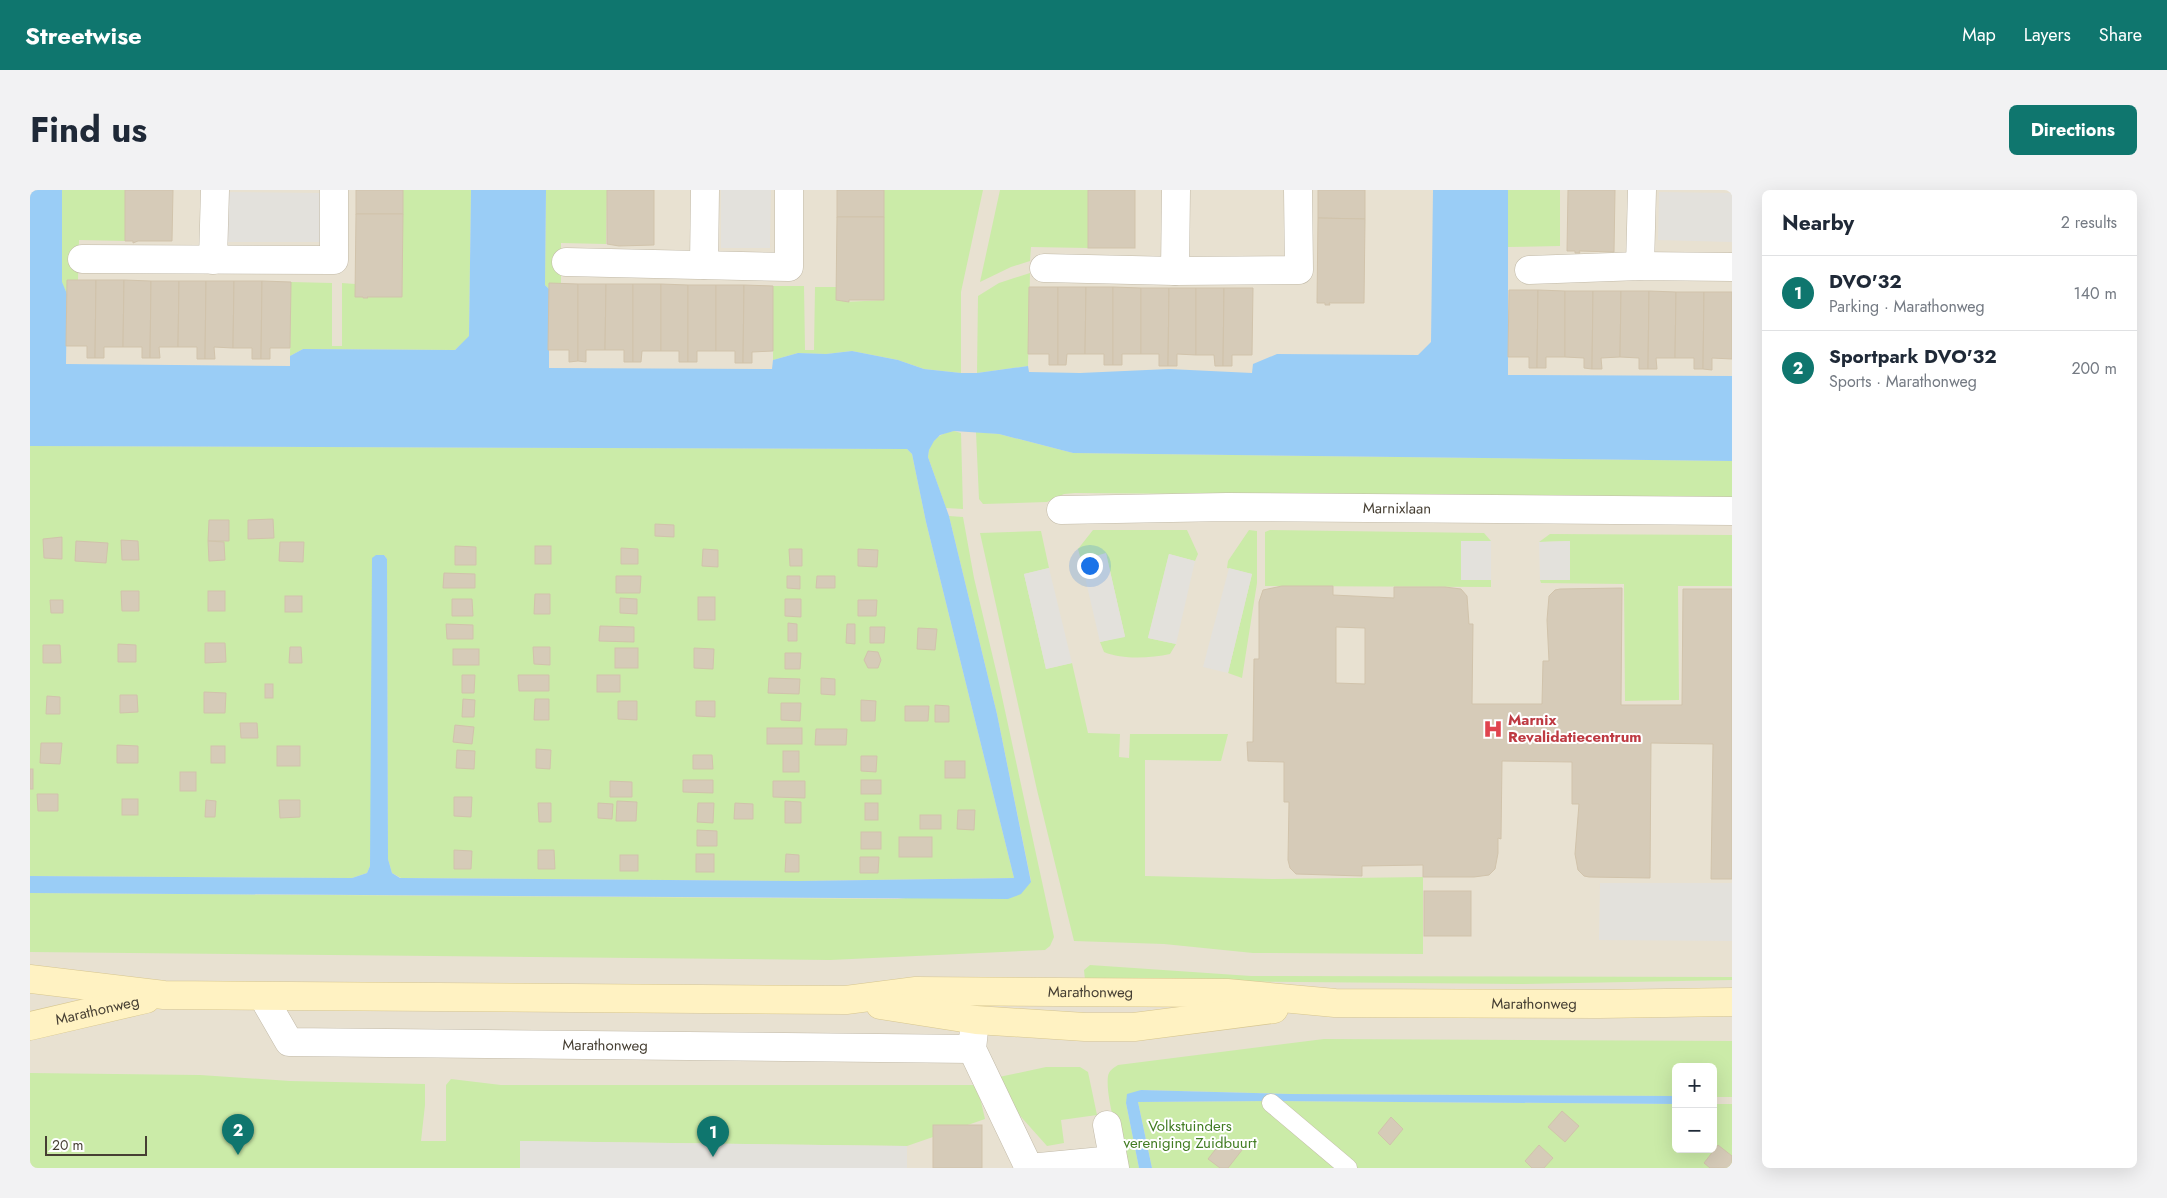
<!DOCTYPE html>
<html lang="en">
<head>
<meta charset="utf-8">
<style>
	:root { --surface:#fff; --page:#f2f2f3; --text:#1f2937; --muted:#747a83; --line:#e0e1e3; --accent:#0f766e }
	body { margin:0; font-family:Jost,sans-serif; background:var(--page); color:var(--text) }
	.controls { position:absolute; right:15px; bottom:15px; display:grid; overflow:hidden; border-radius:8px; box-shadow:0 5px 20px #0002 }
	.controls button { width:45px; height:45px; display:grid; place-items:center; padding:0; border:0; border-bottom:1px solid var(--line); background:var(--surface); color:var(--text); font:25px sans-serif }
	.scale { position:absolute; left:15px; bottom:12px; width:102px; box-sizing:border-box; padding-left:5px; border:2px solid #463f33; border-top:0; font-size:14px; line-height:18px; white-space:nowrap; color:#463f33; -webkit-text-stroke:4px #fff; paint-order:stroke }
	.you { position:absolute; left:1059px; top:375px; width:18px; height:18px; margin:-12px; border:4px solid #fff; border-radius:50%; background:#1a73e8; box-shadow:0 0 0 8px #1a73e833 }
	.badge { display:grid; place-items:center; width:32px; height:32px; border-radius:50%; background:var(--accent); color:#fff; font-size:16px; font-weight:700 }
	.pin { position:absolute; translate:-50% -41px; filter:drop-shadow(0 1px 2px #0008) }
	.pin::after { content:''; position:absolute; top:26px; width:18px; height:15px; background:inherit; clip-path:polygon(0 0,100% 0,50% 100%) }
	.list { margin:0; padding:0; list-style:none }
	h2 { display:flex; justify-content:space-between; align-items:center; height:65px; margin:0; padding:0 20px; font-size:21px }
	h2 small { font-size:16px; font-weight:400; color:var(--muted) }
	.list li { display:grid; grid-template-columns:32px 1fr auto; gap:15px; align-items:center; box-sizing:border-box; height:75px; padding:0 20px; border-top:1px solid var(--line) }
	.list b { display:block; font-size:19px; white-space:nowrap }
	.list p { margin:0; font-size:16px; white-space:nowrap; color:var(--muted) }
	.list em { font-size:16px; font-style:normal; color:var(--muted) }
	.map { position:relative; flex:none; width:1702px; height:978px; overflow:hidden; border-radius:8px }
	header { display:flex; align-items:center; gap:30px; box-sizing:border-box; height:70px; padding:0 25px; background:var(--accent); color:#fff }
	header strong { font-size:24px }
	nav { display:flex; gap:28px; margin-inline-start:auto; font-size:18px }
	.intro { display:flex; align-items:center; justify-content:space-between; box-sizing:border-box; height:120px; padding:0 30px }
	h1 { margin:0; font-size:35px }
	.button { padding:12px 22px; border-radius:8px; background:var(--accent); color:#fff; font-size:18px; font-weight:700 }
	main { display:flex; gap:30px; padding:0 30px }
	aside { flex:1; background:var(--surface); border-radius:8px; box-shadow:0 5px 20px #0002 }
	.map>svg:first-child { display:block }
</style>
</head>
<body>
<header>
<strong>Streetwise</strong>
<nav><a>Map</a><a>Layers</a><a>Share</a></nav>
</header>
<div class="intro"><h1>Find us</h1><a class="button">Directions</a></div>
<main>
<div class="map">
<svg width="1702" height="978" viewBox="0 0 1702 978">
	<rect width="100%" height="100%" fill="#f3efe4"/>
	<!-- residential -->
	<path fill="#e8e1d1" fill-rule="evenodd" d="M0 0H1702V978H0ZM1646 877H1683V959H1646Z"/>
	<!-- green -->
	<g fill="#cbeba8">
		<polygon points="32,0 95,0 95,51 49,50 48,90 37,90 37,104 32,93"/>
		<polygon points="373,0 441,0 439,147 425,160 273,159 260,166 261,92 302,93 302,156 312,156 312,93 325,94 333,108 337,108 337,107 372,107"/>
		<polygon points="516,0 577,0 576,54 531,53 531,94 519,99 515,95"/>
		<polygon points="854,0 953,0 931,102 931,183 894,179 868,170 822,161 796,164 768,163 743,170 743,96 774,96 775,160 784,160 785,97 807,97 815,112 854,110"/>
		<polygon points="970,0 1058,0 1058,58 1001,57 1000,71 981,77 950,92"/>
		<polygon points="1478,0 1530,0 1530,56 1478,57"/>
		<polygon points="1000,83 998,176 947,183 948,106 969,93"/>
		<path d="M924 241 931 243 933 319 916 318 898 267C899 251 909 243 924 241Z"/>
		<polygon points="946,242 969,244 1043,263 1702,271 1702,308 1045,303 1034,304 1017,312 953,314 949,309"/>
		<polygon points="0,256 877,259 882,264 896,332 984,688 768,691 371,688 362,683 358,669 357,369 354,365 340,676 337,683 322,688 0,686"/>
		<polygon points="919,326 933,327 944,388 969,493 1024,747 1020,756 1015,760 800,770 0,762 0,703 868,709 1001,691 967,524"/>
		<path d="M1063 340H1157L1168 364 1165 371 1139 364 1118 448 1146 454 1140 464C1121 468 1093 470 1074 462L1070 452 1095 446 1076 364 1051 370 1048 359Z"/>
		<polygon points="1219,340 1227,341 1227,393 1212,488 1198,483 1222,384 1197,378 1198,371"/>
		<polygon points="1240,340 1454,343 1461,351 1431,352 1431,390 1461,390 1461,397 1235,396 1235,342"/>
		<polygon points="1011,341 1019,378 994,384 1016,479 1042,473 1058,543 1090,544 1089,567 1099,568 1100,544 1198,544 1191,571 1115,570 1115,686 1245,689 1393,687 1393,764 1223,763 1134,754 1044,751 1007,600 950,343"/>
		<polygon points="1520,344 1702,345 1702,396 1648,396 1649,510 1595,511 1594,394 1511,393 1510,390 1540,390 1539,351 1509,352"/>
		<polygon points="1060,775 1221,786 1702,787 1702,790 1491,794 1055,790 1054,780"/>
		<path d="M1294 849 1702 851V907H1683V877H1646V906L1260 904 1111 900 1097 910 1096 913 1109 978H1096C1091 956 1075 908 1078 886 1079 881 1083 878 1088 875Z"/>
		<polygon points="1016,877 1050,877 1058,882 1067,925 1031,930 1034,953 1017,956 975,909 969,887"/>
		<polygon points="0,883 170,885 260,891 395,894 395,915 391,951 416,951 416,895 421,889 471,895 943,895 948,899 955,929 877,956 490,951 490,978 0,978"/>
		<polygon points="1243,911 1646,914 1646,959 1683,959 1683,914 1702,914 1702,978 1122,978 1108,912"/>
	</g>
	<!-- parking -->
	<g fill="#e3e1dc">
		<polygon points="691,0 741,0 740,58 691,58"/>
		<polygon points="195,2 294,3 293,52 195,52"/>
		<polygon points="1629,2 1702,3 1702,52 1628,50"/>
		<rect x="1431" y="351" width="30" height="39"/>
		<polygon points="1540,351 1540,390 1510,390 1509,352"/>
		<polygon points="1076,363 1095,447 1070,452 1051,370"/>
		<polygon points="1139,364 1165,371 1146,454 1118,448"/>
		<polygon points="1019,378 1042,473 1016,479 994,384"/>
		<polygon points="1199,378 1222,384 1198,483 1173,477"/>
		<polygon points="1570,693 1702,693 1702,751 1569,750"/>
		<polygon points="490,951 877,956 877,978 490,978"/>
	</g>
	<!-- water -->
	<g fill="#9acdf6">
		<polygon points="0,0 32,0 32,92 37,104 36,174 260,176 260,166 273,159 425,160 439,146 441,0 516,0 515,95 519,99 519,178 742,179 743,170 768,163 796,164 822,161 868,170 894,179 931,183 947,183 998,176 999,182 1050,183 1139,179 1222,183 1223,174 1247,164 1388,165 1401,152 1403,0 1478,0 1478,185 1702,186 1702,271 1043,263 969,244 924,241 910,245 904,251 899,260 898,267 919,326 967,524 1001,692 991,704 978,709 0,703 0,686 322,688 337,683 340,676 342,368 346,365 354,365 357,369 358,669 362,683 370,688 768,691 984,688 896,332 882,264 877,259 0,256"/>
		<polygon points="1111,900 1260,904 1646,906 1646,914 1243,911 1108,912 1122,978 1109,978 1096,913 1097,904"/>
	</g>
	<!-- building -->
	<g fill="#d6cbb8" stroke="#d1c3ab" fill-rule="evenodd">
		<polygon points="95,0 143,0 142,51 108,51 103,53 103,51 95,51"/>
		<rect x="326" y="0" width="47" height="24"/>
		<polygon points="577,0 624,0 624,55 589,56 577,54"/>
		<rect x="807" y="0" width="47" height="27"/>
		<rect x="1058" y="0" width="47" height="58"/>
		<polygon points="1288,0 1335,0 1335,29 1288,28"/>
		<polygon points="1538,0 1585,0 1584,62 1549,61 1550,63 1545,63 1545,61 1537,61"/>
		<polygon points="326,24 373,24 372,107 337,107 338,108 333,108 333,107 325,107"/>
		<polygon points="807,27 854,27 854,110 819,110 819,112 806,110"/>
		<polygon points="1288,28 1335,29 1334,113 1299,113 1300,115 1295,115 1295,113 1287,113"/>
		<polygon points="37,90 66,90 65,168 57,168 57,156 36,156"/>
		<polygon points="66,90 94,90 93,157 74,157 74,168 65,168"/>
		<polygon points="94,90 121,91 120,168 112,168 112,157 93,157"/>
		<polygon points="121,91 149,91 148,157 129,157 130,168 120,168"/>
		<polygon points="149,91 176,91 175,169 167,169 167,157 148,157"/>
		<polygon points="176,91 204,91 203,158 184,157 185,169 175,169"/>
		<polygon points="204,91 232,91 231,169 222,169 222,158 203,158"/>
		<polygon points="232,91 261,92 260,158 240,158 240,169 231,169"/>
		<polygon points="519,93 548,94 548,171 539,172 539,160 518,160"/>
		<polygon points="548,94 576,94 575,160 556,160 556,172 548,171"/>
		<polygon points="576,94 603,94 603,172 594,172 594,160 575,160"/>
		<polygon points="603,94 631,94 631,161 612,161 611,172 603,172"/>
		<polygon points="631,94 658,95 658,172 649,172 649,161 631,161"/>
		<polygon points="658,95 686,95 686,161 667,161 667,172 658,172"/>
		<polygon points="686,95 714,95 713,173 705,173 705,161 686,161"/>
		<polygon points="714,95 743,96 743,161 722,162 722,173 713,173"/>
		<polygon points="999,97 1028,97 1028,175 1019,175 1019,164 998,164"/>
		<polygon points="1028,97 1056,97 1055,164 1037,164 1036,175 1028,175"/>
		<polygon points="1056,97 1083,97 1083,175 1074,175 1074,164 1055,164"/>
		<polygon points="1083,97 1111,98 1111,164 1092,164 1092,175 1083,175"/>
		<polygon points="1111,98 1139,98 1138,176 1129,176 1129,164 1111,164"/>
		<polygon points="1139,98 1166,98 1166,165 1147,164 1147,176 1138,176"/>
		<polygon points="1166,98 1194,98 1193,176 1185,176 1184,165 1166,165"/>
		<polygon points="1194,98 1223,98 1222,165 1202,165 1202,176 1193,176"/>
		<polygon points="1479,100 1508,100 1507,178 1499,178 1499,167 1478,167"/>
		<polygon points="1508,100 1535,101 1535,167 1516,167 1516,178 1507,178"/>
		<polygon points="1535,101 1563,101 1562,179 1554,178 1554,168 1535,167"/>
		<polygon points="1563,101 1591,101 1590,167 1571,168 1572,179 1562,179"/>
		<polygon points="1591,101 1619,101 1618,179 1609,179 1609,168 1590,167"/>
		<polygon points="1619,101 1646,102 1645,168 1626,168 1627,179 1618,179"/>
		<polygon points="1646,102 1674,102 1673,179 1664,179 1664,168 1645,168"/>
		<polygon points="1674,102 1702,102 1702,169 1682,168 1682,180 1673,179"/>
		<polygon points="243,329 244,348 218,349 218,330"/>
		<polygon points="179,330 199,330 199,351 178,351"/>
		<polygon points="625,334 644,335 644,347 625,346"/>
		<polygon points="32,347 32,369 14,368 13,349"/>
		<polygon points="91,350 108,351 109,370 92,370"/>
		<polygon points="46,351 78,353 76,373 45,371"/>
		<polygon points="178,351 194,352 195,370 179,371"/>
		<polygon points="250,352 274,352 273,372 249,371"/>
		<polygon points="425,356 446,357 446,375 425,375"/>
		<rect x="505" y="356" width="16" height="18"/>
		<polygon points="591,358 608,359 608,374 591,374"/>
		<polygon points="673,359 688,360 688,377 672,376"/>
		<polygon points="759,359 772,359 772,376 760,376"/>
		<polygon points="828,359 848,360 847,377 828,376"/>
		<polygon points="414,383 445,384 445,398 413,398"/>
		<polygon points="586,386 611,386 610,403 586,403"/>
		<polygon points="757,386 770,386 770,399 757,398"/>
		<polygon points="787,386 805,386 805,398 786,398"/>
		<path d="M1252 396H1303V405L1364 408V397H1415L1431 399 1437 406 1439 434H1443L1442 514H1512L1513 471H1519L1517 430 1519 406 1525 400 1530 399 1592 398 1591 515H1652L1653 399H1702V689H1681L1683 554 1621 553 1620 688 1559 687 1554 686 1548 680 1545 664 1549 614H1542V572L1472 571 1471 649 1468 648V663L1465 679 1459 685 1444 687H1393V675L1332 676V686L1266 684 1260 678 1258 670 1259 612H1254V572L1218 571 1217 552H1223L1224 469H1229V412L1233 400ZM1306 437 1335 438V494L1306 493Z"/>
		<polygon points="91,401 109,401 109,421 92,421"/>
		<rect x="178" y="401" width="17" height="20"/>
		<polygon points="505,404 520,404 520,424 504,424"/>
		<rect x="255" y="406" width="17" height="16"/>
		<rect x="668" y="407" width="17" height="23"/>
		<polygon points="590,408 607,409 607,424 590,423"/>
		<polygon points="422,409 442,409 443,426 422,426"/>
		<polygon points="755,409 771,409 771,427 755,426"/>
		<polygon points="20,410 33,410 33,423 21,423"/>
		<polygon points="828,410 847,410 846,426 828,426"/>
		<polygon points="758,433 767,434 767,451 758,451"/>
		<polygon points="416,434 443,435 443,449 417,449"/>
		<polygon points="817,434 825,434 825,454 816,453"/>
		<polygon points="570,436 604,437 604,452 569,451"/>
		<polygon points="840,437 855,437 854,453 840,453"/>
		<polygon points="888,438 907,439 905,460 887,459"/>
		<polygon points="175,453 195,453 196,472 175,473"/>
		<polygon points="88,454 106,455 106,472 88,472"/>
		<polygon points="13,455 30,455 31,473 13,473"/>
		<polygon points="260,457 271,457 272,473 259,473"/>
		<polygon points="503,457 520,457 520,475 504,474"/>
		<rect x="585" y="458" width="23" height="20"/>
		<polygon points="664,458 684,459 683,479 664,478"/>
		<rect x="423" y="459" width="26" height="16"/>
		<polygon points="838,461 848,462 851,470 848,478 838,478 834,470"/>
		<polygon points="755,463 771,463 770,479 755,479"/>
		<polygon points="432,485 445,485 444,503 432,503"/>
		<polygon points="488,485 519,485 519,501 489,501"/>
		<rect x="567" y="485" width="23" height="17"/>
		<polygon points="739,488 770,489 769,504 738,503"/>
		<polygon points="791,488 805,489 805,505 791,504"/>
		<rect x="235" y="494" width="8" height="14"/>
		<polygon points="174,502 196,503 195,523 174,523"/>
		<polygon points="90,505 107,505 108,522 90,523"/>
		<polygon points="17,506 30,507 30,524 16,524"/>
		<polygon points="433,509 445,510 444,527 432,527"/>
		<polygon points="505,509 519,509 519,530 504,530"/>
		<polygon points="831,510 846,511 845,531 831,531"/>
		<polygon points="588,511 607,511 607,530 588,529"/>
		<polygon points="666,511 685,511 685,527 666,526"/>
		<polygon points="751,513 771,513 770,531 751,530"/>
		<polygon points="905,515 919,516 919,532 905,532"/>
		<polygon points="875,516 899,516 898,531 875,531"/>
		<polygon points="210,533 227,533 228,548 211,548"/>
		<polygon points="425,535 444,537 442,554 423,552"/>
		<rect x="737" y="538" width="35" height="16"/>
		<polygon points="786,539 817,539 816,555 785,555"/>
		<polygon points="11,553 32,553 30,574 10,573"/>
		<polygon points="87,555 108,556 108,573 87,573"/>
		<rect x="181" y="556" width="14" height="17"/>
		<rect x="247" y="556" width="23" height="20"/>
		<polygon points="506,559 521,560 520,579 506,578"/>
		<polygon points="427,560 445,561 444,579 426,578"/>
		<rect x="753" y="561" width="16" height="21"/>
		<polygon points="663,565 682,565 683,579 663,579"/>
		<polygon points="831,566 847,566 846,582 831,581"/>
		<rect x="915" y="571" width="20" height="17"/>
		<rect x="0" y="579" width="3" height="20"/>
		<rect x="150" y="582" width="16" height="19"/>
		<polygon points="653,590 683,590 683,603 653,602"/>
		<rect x="831" y="590" width="20" height="14"/>
		<polygon points="580,591 602,592 602,607 580,607"/>
		<polygon points="743,591 775,591 775,608 743,607"/>
		<polygon points="7,604 28,604 28,621 8,621"/>
		<polygon points="424,607 442,607 441,627 424,626"/>
		<rect x="92" y="609" width="16" height="16"/>
		<polygon points="176,610 186,611 185,627 175,627"/>
		<polygon points="249,610 270,610 270,627 250,628"/>
		<polygon points="587,611 607,612 606,631 586,631"/>
		<polygon points="755,611 771,612 771,633 755,633"/>
		<polygon points="508,613 521,613 521,632 509,632"/>
		<polygon points="568,613 583,614 582,629 568,628"/>
		<polygon points="668,613 684,613 683,633 667,632"/>
		<polygon points="705,613 723,614 723,629 704,629"/>
		<rect x="835" y="613" width="13" height="17"/>
		<polygon points="928,620 945,620 944,640 927,639"/>
		<rect x="890" y="625" width="21" height="14"/>
		<polygon points="667,640 687,641 687,656 667,656"/>
		<rect x="831" y="642" width="20" height="17"/>
		<rect x="869" y="647" width="33" height="20"/>
		<polygon points="424,660 442,661 441,679 424,679"/>
		<polygon points="508,660 524,660 525,679 508,679"/>
		<rect x="666" y="664" width="18" height="18"/>
		<polygon points="756,664 769,665 769,682 755,682"/>
		<rect x="590" y="665" width="18" height="16"/>
		<polygon points="830,667 849,667 848,683 830,683"/>
		<rect x="1394" y="701" width="47" height="45"/>
		<polygon points="1532,921 1549,936 1535,952 1518,937"/>
		<polygon points="1361,927 1373,939 1360,955 1348,943"/>
		<rect x="903" y="935" width="49" height="43"/>
		<polygon points="1195,947 1212,960 1198,978 1190,978 1178,969"/>
		<polygon points="1509,955 1523,968 1514,978 1502,978 1495,971"/>
		<polygon points="1688,955 1702,966 1701,978 1680,978 1674,973"/>
	</g>
	<g fill="none" stroke-linecap="round" stroke-linejoin="round">
		<defs>
			<polyline id="service" points="1241,913 1318,978"/>
			<g id="minor">
				<polyline points="52,69 304,70 304,0"/>
				<polyline points="183,70 185,0"/>
				<polyline points="536,72 759,77 759,0"/>
				<polyline points="674,75 675,0"/>
				<polyline points="1610,76 1612,0"/>
				<polyline points="1014,78 1145,81 1269,80 1268,0"/>
				<polyline points="1499,80 1610,76 1702,77"/>
				<polyline points="1145,81 1146,0"/>
				<path id="s1" d="M1031 320 1197 317 1702 321"/>
				<path id="s2" d="M233 807 259 852 942 859"/>
				<polyline points="944,840 942,859 999,978 1083,970"/>
				<polyline points="1077,935 1085,978"/>
			</g>
			<g id="secondary">
				<path id="s3" d="M0 789 134 805 816 810 886 801 1197 803 1305 813 1569 814 1702 812"/>
				<polyline points="850,815 946,830 1055,837 1104,837 1244,819"/>
				<path id="s4" d="M0 836 116 809"/>
			</g>
		</defs>
		<!-- service casing -->
		<use href="#service" stroke="#c2baa8" stroke-width="19"/>
		<!-- minor casing -->
		<use href="#minor" stroke="#c2baa8" stroke-width="29"/>
		<!-- secondary casing -->
		<use href="#secondary" stroke="#d7c68f" stroke-width="29"/>
		<!-- service -->
		<use href="#service" stroke="#fff" stroke-width="18"/>
		<!-- minor -->
		<use href="#minor" stroke="#fff" stroke-width="28"/>
		<!-- secondary -->
		<use href="#secondary" stroke="#fff2c2" stroke-width="28"/>
	</g>
	<!-- icons -->
	<defs>
		<symbol id="hospital-bare" viewBox="-9 -9 18 18"><path d="M-5-5h3v3.5h4V-5h3V5h-3V1.5h-4V5h-3Z" fill="#e0444e" stroke="#fff" stroke-width="2.5" paint-order="stroke"/></symbol>
	</defs>
	<g fill-rule="evenodd">
		<use href="#hospital-bare" x="1449" y="525" width="28" height="28"/>
	</g>
	<g text-anchor="middle" dominant-baseline="central" stroke-width="4" stroke-linejoin="round" paint-order="stroke">
		<!-- street labels -->
		<g font-size="15" fill="#463f33" stroke="#fff">
			<text stroke="none"><textPath href="#s1" startOffset="336">Marnixlaan</textPath></text>
			<text stroke="none"><textPath href="#s3" startOffset="1062">Marathonweg</textPath></text>
			<text stroke="none"><textPath href="#s3" startOffset="1506">Marathonweg</textPath></text>
			<text stroke="none"><textPath href="#s4" startOffset="69">Marathonweg</textPath></text>
			<text stroke="none"><textPath href="#s2" startOffset="368">Marathonweg</textPath></text>
		</g>
		<!-- health labels -->
		<g font-size="15" font-weight="bold" fill="#be3a42" stroke="#fff" text-anchor="start">
			<text x="1478" y="530">Marnix<tspan x="1478" dy="17">Revalidatiecentrum</tspan></text>
		</g>
		<!-- park labels -->
		<g font-size="15" fill="#417c22" stroke="#fff">
			<text x="1160" y="936">Volkstuinders<tspan x="1160" dy="17">vereniging Zuidbuurt</tspan></text>
		</g>
	</g>
</svg>
<div class="controls">
<button>+</button>
<button>−</button>
</div>
<div class="scale">20 m</div>
<div class="you"></div>
<div class="pin badge" style="left:683px;top:967px">1</div>
<div class="pin badge" style="left:208px;top:965px">2</div>
</div>
<aside>
<h2>Nearby<small>2 results</small></h2>
<ul class="list">
<li><span class="badge">1</span><div><b>DVO'32</b><p>Parking · Marathonweg</p></div><em>140 m</em></li>
<li><span class="badge">2</span><div><b>Sportpark DVO'32</b><p>Sports · Marathonweg</p></div><em>200 m</em></li>
</ul>
</aside>
</main>
</body>
</html>
